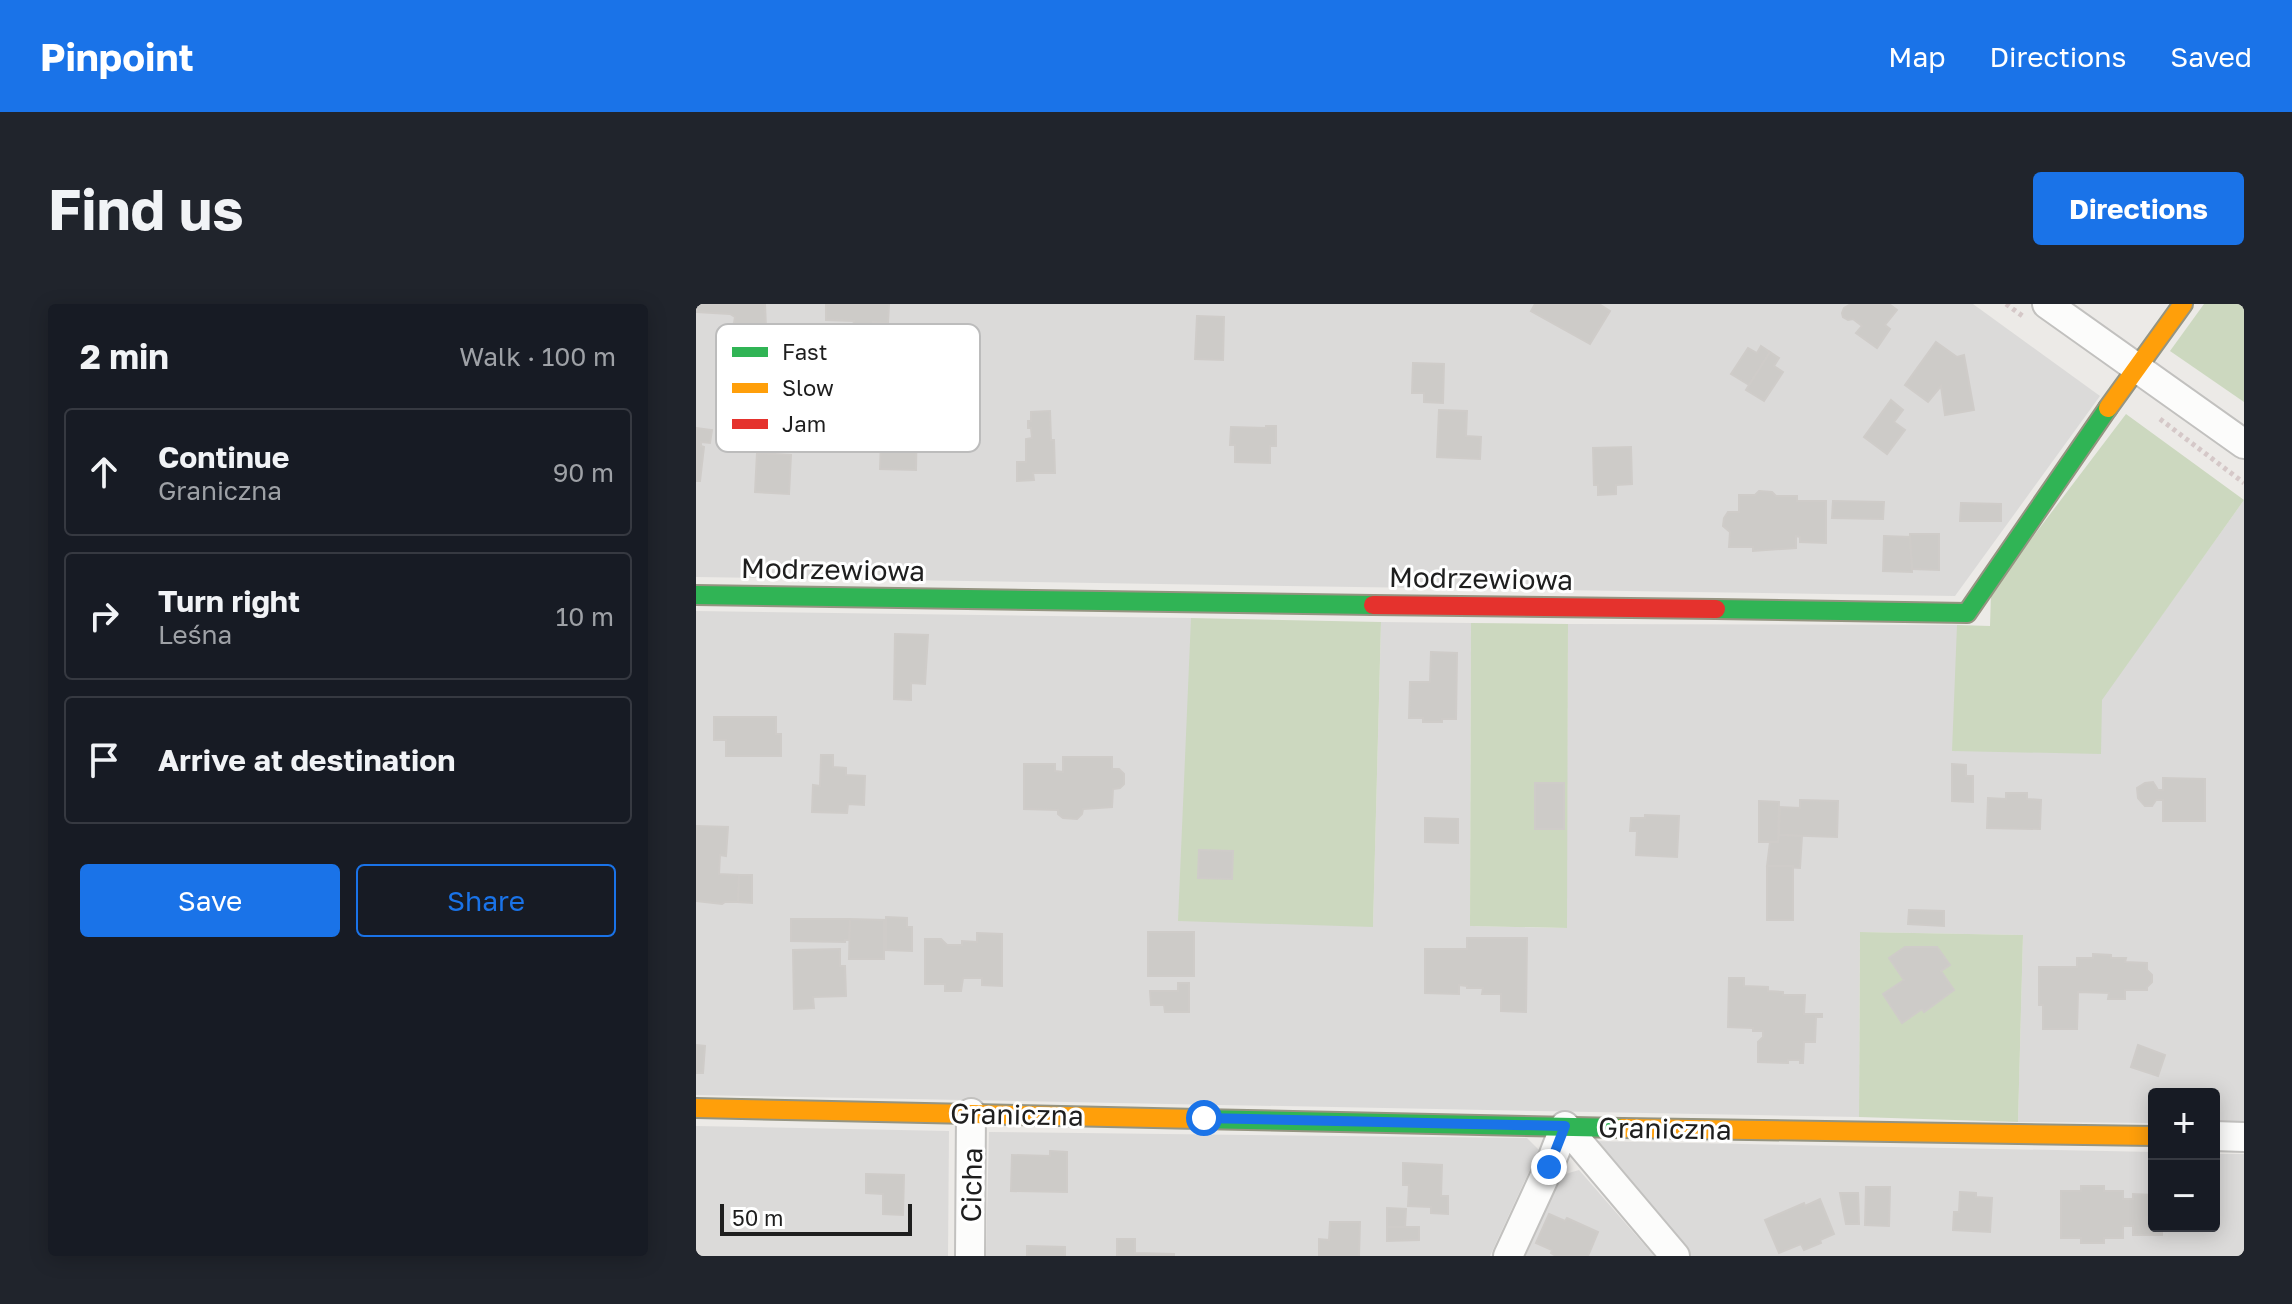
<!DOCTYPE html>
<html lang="en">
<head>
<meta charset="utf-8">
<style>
	:root { --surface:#171b24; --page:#20242c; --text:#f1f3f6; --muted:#9ea1a6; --line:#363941; --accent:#1a73e8 }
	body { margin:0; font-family:"Golos Text",sans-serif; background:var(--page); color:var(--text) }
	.controls { position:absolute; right:24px; bottom:24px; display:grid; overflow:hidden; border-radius:8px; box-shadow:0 4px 20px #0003 }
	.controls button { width:72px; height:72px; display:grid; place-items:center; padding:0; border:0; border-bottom:2px solid var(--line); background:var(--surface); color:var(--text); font:40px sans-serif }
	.scale { position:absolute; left:24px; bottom:20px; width:192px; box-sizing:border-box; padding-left:8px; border:4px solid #1e1e1e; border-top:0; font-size:22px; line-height:28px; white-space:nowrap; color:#1e1e1e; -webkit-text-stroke:6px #fff; paint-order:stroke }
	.stop { position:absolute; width:24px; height:24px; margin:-18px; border:6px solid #1a73e8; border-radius:50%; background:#fff }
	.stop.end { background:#1a73e8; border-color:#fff; box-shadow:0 2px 8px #0008 }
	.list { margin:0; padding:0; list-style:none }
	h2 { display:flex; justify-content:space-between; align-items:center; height:104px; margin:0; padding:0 32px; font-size:34px }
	h2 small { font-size:26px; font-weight:400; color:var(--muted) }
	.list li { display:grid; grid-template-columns:52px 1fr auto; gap:24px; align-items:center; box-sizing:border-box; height:128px; margin:0 16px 16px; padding:0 16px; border:2px solid var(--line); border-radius:8px }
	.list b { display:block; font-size:30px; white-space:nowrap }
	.list p { margin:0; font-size:26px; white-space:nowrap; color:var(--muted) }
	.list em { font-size:26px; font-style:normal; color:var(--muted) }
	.actions { display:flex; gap:16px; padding:24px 32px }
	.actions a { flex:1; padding:18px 0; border:2px solid var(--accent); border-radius:8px; text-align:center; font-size:28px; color:var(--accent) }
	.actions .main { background:var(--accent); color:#fff }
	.icon { flex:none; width:44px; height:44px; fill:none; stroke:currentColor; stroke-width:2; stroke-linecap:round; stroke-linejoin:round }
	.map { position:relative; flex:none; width:1548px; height:952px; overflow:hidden; border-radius:8px }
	header { display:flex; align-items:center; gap:48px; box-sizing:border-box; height:112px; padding:0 40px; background:var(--accent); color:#fff }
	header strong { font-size:38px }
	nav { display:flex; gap:44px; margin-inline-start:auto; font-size:28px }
	.intro { display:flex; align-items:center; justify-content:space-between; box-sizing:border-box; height:192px; padding:0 48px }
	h1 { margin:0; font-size:56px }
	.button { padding:20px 36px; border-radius:8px; background:var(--accent); color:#fff; font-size:28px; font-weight:700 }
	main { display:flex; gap:48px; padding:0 48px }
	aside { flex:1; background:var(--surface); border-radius:8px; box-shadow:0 4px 20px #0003 }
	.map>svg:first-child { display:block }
</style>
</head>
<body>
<header>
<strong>Pinpoint</strong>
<nav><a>Map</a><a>Directions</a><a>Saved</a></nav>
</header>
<div class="intro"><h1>Find us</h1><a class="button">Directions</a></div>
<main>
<aside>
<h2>2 min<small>Walk · 100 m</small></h2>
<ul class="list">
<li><svg class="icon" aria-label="ahead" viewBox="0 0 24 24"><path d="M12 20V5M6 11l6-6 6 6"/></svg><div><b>Continue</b><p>Graniczna</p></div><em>90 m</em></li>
<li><svg class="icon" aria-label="right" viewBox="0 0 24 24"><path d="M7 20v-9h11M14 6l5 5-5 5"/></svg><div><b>Turn right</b><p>Leśna</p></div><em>10 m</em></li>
<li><svg class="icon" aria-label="arrive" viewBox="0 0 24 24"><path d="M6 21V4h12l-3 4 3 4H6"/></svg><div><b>Arrive at destination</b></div></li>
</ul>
<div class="actions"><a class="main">Save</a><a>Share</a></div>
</aside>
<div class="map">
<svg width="1548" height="952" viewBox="0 0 1548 952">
	<rect width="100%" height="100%" fill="#eceae7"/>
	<!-- residential -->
	<g fill="#dbdad9">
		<polygon points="0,0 1277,0 1404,92 1259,292 0,273"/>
		<polygon points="1548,196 1548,820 1518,820 1518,790 1458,790 1458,819 1322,818 1327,631 1164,628 1163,813 0,791 0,307 495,314 677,622 685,318 775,319 774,622 870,624 872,320 1261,321 1404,450 1405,396"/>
		<polygon points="0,822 253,827 252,952 0,952"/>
		<polygon points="293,828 831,834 843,846 794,952 290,952"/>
		<polygon points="895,837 1458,848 1458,922 1518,922 1518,850 1548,850 1548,952 995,952"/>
		<polygon points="883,866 958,952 829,952 866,871"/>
	</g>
	<!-- forest -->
	<g fill="#ccd8bf">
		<polygon points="1508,0 1548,0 1548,98 1474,47"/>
		<polygon points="1430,110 1548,196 1406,396 1405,450 1256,447 1261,321 1294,322 1295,288"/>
		<polygon points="495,314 685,318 677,623 482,617"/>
		<polygon points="775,319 872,320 871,624 774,622"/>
		<polygon points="1164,628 1327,631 1322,818 1163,813"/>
	</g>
	<!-- building -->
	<g fill="#cdcbc8" stroke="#cfccc9" stroke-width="2">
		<polygon points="0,0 69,0 70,23 68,23 67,59 37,57 38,37 31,32 31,24 38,19 39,13 34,10 0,8"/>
		<polygon points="130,0 193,0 192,19 177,18 177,23 157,22 158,17 130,16"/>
		<polygon points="839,0 903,0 914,7 894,40 835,7"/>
		<polygon points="1155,0 1193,0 1201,6 1189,21 1194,25 1181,44 1160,29 1166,22 1157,15 1152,16 1147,13 1146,9 1148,4"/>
		<polygon points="501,12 528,13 527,56 499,55"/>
		<polygon points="1240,38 1261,53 1268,51 1278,106 1249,111 1245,82 1232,98 1209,81"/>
		<polygon points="1065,42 1074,48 1053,81 1035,70 1052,44 1061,49"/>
		<polygon points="1074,48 1083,54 1078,62 1087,68 1068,97 1050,86"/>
		<polygon points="717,59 748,60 747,99 728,98 728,89 716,89"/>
		<polygon points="1195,96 1207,106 1198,118 1209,126 1191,150 1168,133"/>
		<polygon points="743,106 771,107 770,132 785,133 784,155 741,153"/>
		<polygon points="186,107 221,108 220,166 184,165"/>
		<polygon points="354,107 355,136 358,136 359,169 337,169 338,176 321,177 321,158 330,158 330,135 336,134 335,124 332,124 332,117 335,117 335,108"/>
		<polygon points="570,122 580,122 580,142 574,142 574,159 539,158 539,141 534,141 535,123 570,124"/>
		<polygon points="0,124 16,126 14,139 5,138 5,142 8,143 4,177 0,177"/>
		<polygon points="935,143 936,180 920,181 920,190 902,191 902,181 898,181 897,144"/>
		<polygon points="61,149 95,151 93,190 59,188"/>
		<polygon points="1063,187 1076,188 1080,192 1101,192 1101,197 1130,197 1130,239 1104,238 1104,233 1100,232 1100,244 1057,247 1057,243 1033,243 1034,228 1027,222 1028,214 1032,208 1043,208 1043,191 1059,191"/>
		<polygon points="1137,197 1188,198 1187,215 1136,214"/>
		<polygon points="1265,199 1305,200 1305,217 1264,217"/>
		<polygon points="1214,230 1243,230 1243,266 1216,265"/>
		<polygon points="1188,232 1214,233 1216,268 1187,267"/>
		<polygon points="199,330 232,331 229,380 215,379 215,396 198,395"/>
		<polygon points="735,348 761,349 760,415 746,415 746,418 727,418 727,414 713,414 714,378 734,378"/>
		<polygon points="18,413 80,413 80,430 85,430 85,452 30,452 30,436 18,436"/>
		<polygon points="125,451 137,451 137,463 150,464 150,471 169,472 168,501 152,500 151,509 116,508 117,481 124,482"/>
		<polygon points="367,453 416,453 416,465 423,465 428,470 428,480 424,484 417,485 416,503 387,505 386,510 381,515 367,514 362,510 362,506 328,505 328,460 359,460 359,467 367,468"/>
		<polygon points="1256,460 1270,461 1270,472 1277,472 1277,498 1256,497"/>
		<polygon points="1467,474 1509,475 1509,517 1467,517 1467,496 1460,496 1456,502 1449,502 1442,494 1441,484 1449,479 1457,478 1462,486 1467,486"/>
		<rect x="839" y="479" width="29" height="46"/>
		<polygon points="1310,489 1331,489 1331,495 1345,496 1344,525 1291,524 1292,494 1310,495"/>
		<polygon points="1104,496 1142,497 1141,533 1083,531 1084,503 1104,504"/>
		<polygon points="1063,497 1083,498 1082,538 1063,538"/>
		<polygon points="949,511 983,512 981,553 940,551 941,527 934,527 935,514 949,514"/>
		<polygon points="729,514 762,515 762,539 729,538"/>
		<polygon points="0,522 32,523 30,552 24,551 23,570 43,571 42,598 29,598 26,600 0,597"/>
		<polygon points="1083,531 1106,532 1104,564 1071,562 1074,538 1082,538"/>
		<polygon points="503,546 537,547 536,575 502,574"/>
		<rect x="1071" y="562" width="26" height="54"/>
		<polygon points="43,571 56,571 56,599 42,598"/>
		<polygon points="1213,606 1248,607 1248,622 1212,620"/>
		<polygon points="190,613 211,614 211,623 216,623 216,647 190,646"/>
		<polygon points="95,615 154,615 153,636 149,636 149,638 95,637"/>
		<polygon points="154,615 188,616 188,655 153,655"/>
		<rect x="452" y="628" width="46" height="44"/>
		<polygon points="281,629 306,630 306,682 286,681 286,674 267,674 265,687 249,687 249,680 229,680 229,635 245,635 251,641 266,641 266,637 281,638"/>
		<polygon points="771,634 831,634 830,708 805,707 805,690 786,690 787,684 771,684 771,682 763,681 763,690 729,689 729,645 771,645"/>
		<polygon points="1209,643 1241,643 1254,661 1245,667 1258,686 1228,708 1226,705 1206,719 1187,690 1208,676 1193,654"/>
		<polygon points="144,645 144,662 149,662 150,692 117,693 118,704 98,705 97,646"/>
		<polygon points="1397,650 1415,651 1415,654 1430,654 1429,658 1451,659 1451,666 1456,671 1456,678 1451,683 1451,686 1429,686 1429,695 1412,695 1413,689 1382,688 1381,725 1347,725 1347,701 1343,701 1343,663 1381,663 1381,654 1397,654"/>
		<polygon points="1033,674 1048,674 1048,682 1072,683 1072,687 1087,688 1087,691 1109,691 1108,710 1126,710 1126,713 1120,713 1119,738 1108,738 1107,759 1104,759 1104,756 1092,756 1092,759 1062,758 1062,738 1067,733 1067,727 1057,727 1057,724 1032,723"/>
		<polygon points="482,679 493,679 493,708 469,708 468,701 455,701 454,687 482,687"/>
		<polygon points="0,741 9,742 7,769 0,769"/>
		<polygon points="1442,741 1469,751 1462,772 1435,763"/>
		<polygon points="354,847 371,848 371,888 315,887 316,851 354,852"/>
		<polygon points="707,859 746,861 745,892 752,892 752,910 735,909 735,903 712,902 713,881 707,881"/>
		<polygon points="170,870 208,871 207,911 187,910 187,890 170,889"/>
		<polygon points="1385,882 1408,882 1408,887 1427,887 1427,895 1437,895 1437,890 1458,891 1458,922 1466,922 1466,931 1437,931 1437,922 1427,922 1427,934 1408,934 1408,939 1385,939 1385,934 1365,934 1365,887 1385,887"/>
		<polygon points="1170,883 1194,883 1193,922 1169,921"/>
		<polygon points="1264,888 1280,889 1280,893 1296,894 1294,928 1257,926 1258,908 1263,908"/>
		<polygon points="1144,889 1162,889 1163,920 1150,920"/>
		<polygon points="1124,895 1138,930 1124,936 1125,939 1108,946 1105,940 1083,949 1069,916 1108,899 1109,902"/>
		<polygon points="691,904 710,905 709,923 691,923"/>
		<polygon points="853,910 869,917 871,914 902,928 892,952 860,952 855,949 856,946 840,939"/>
		<polygon points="634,918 664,918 663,952 623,952 623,935 633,936"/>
		<polygon points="691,923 723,923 723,936 691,937"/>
		<polygon points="421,935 439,935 439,949 478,950 478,952 421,952"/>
		<polygon points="331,942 369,943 369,952 331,952"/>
	</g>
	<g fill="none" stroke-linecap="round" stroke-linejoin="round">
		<defs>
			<g id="street">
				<polyline points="1351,0 1548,140"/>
				<polyline points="1518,832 1548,833"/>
				<polyline points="274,952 275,809"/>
				<polyline points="812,952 853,863 869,822 979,952"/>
			</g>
			<g id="fast">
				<polyline points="0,291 677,301"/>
				<polyline points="1020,305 1271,309 1412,104"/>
				<polyline points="503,815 926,824"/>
			</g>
			<g id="slow">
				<polyline points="1412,104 1487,0"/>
				<polyline points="0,804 503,815"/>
				<polyline points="926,824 1458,832"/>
			</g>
			<polyline id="jam" points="677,301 1020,305"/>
		</defs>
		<!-- street casing -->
		<use href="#street" stroke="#c2c1bf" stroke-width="32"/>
		<!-- fast casing -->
		<use href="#fast" stroke="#959481" stroke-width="22"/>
		<!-- slow casing -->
		<use href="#slow" stroke="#959481" stroke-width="22"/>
		<!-- jam casing -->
		<use href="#jam" stroke="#959481" stroke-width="22"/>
		<!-- path -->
		<g stroke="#d5c8c8" stroke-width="5" stroke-dasharray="4 4" stroke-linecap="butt">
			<polyline points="1310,0 1328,13"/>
			<polyline points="1464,115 1548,179"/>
		</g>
		<!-- street -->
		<use href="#street" stroke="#fcfcfb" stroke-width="28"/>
		<!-- fast -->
		<use href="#fast" stroke="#30b455" stroke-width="18"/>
		<!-- slow -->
		<use href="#slow" stroke="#ff9f0a" stroke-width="18"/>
		<!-- jam -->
		<use href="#jam" stroke="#e5322d" stroke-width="18"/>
	</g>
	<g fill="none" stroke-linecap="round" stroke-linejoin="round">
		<!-- route -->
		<polyline stroke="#1a73e8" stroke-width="10" points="508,814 869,822 853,863"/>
	</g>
	<g text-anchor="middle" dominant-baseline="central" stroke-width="6" stroke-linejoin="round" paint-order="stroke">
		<!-- street labels -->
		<g font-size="28" fill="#1e1e1e" stroke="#fff">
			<text transform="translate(137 265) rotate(1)">Modrzewiowa</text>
			<text transform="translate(785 274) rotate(1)">Modrzewiowa</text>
			<text transform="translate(321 810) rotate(1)">Graniczna</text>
			<text transform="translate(969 824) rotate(1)">Graniczna</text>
			<text transform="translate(275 881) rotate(-89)">Cicha</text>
		</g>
	</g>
	<!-- legend -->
	<rect x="20" y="20" width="264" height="128" rx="12" fill="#fff" stroke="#bcbcbc" stroke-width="2"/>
	<rect x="36" y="43" width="36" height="10" fill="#30b455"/>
	<rect x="36" y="79" width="36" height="10" fill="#ff9f0a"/>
	<rect x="36" y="115" width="36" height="10" fill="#e5322d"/>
	<g font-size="22" fill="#1e1e1e">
		<text x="86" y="56">Fast</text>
		<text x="86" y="92">Slow</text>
		<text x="86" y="128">Jam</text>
	</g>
</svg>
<div class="controls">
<button>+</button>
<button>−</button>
</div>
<div class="scale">50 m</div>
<div class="stop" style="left:508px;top:814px"></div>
<div class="stop end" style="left:853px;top:863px"></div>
</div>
</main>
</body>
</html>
